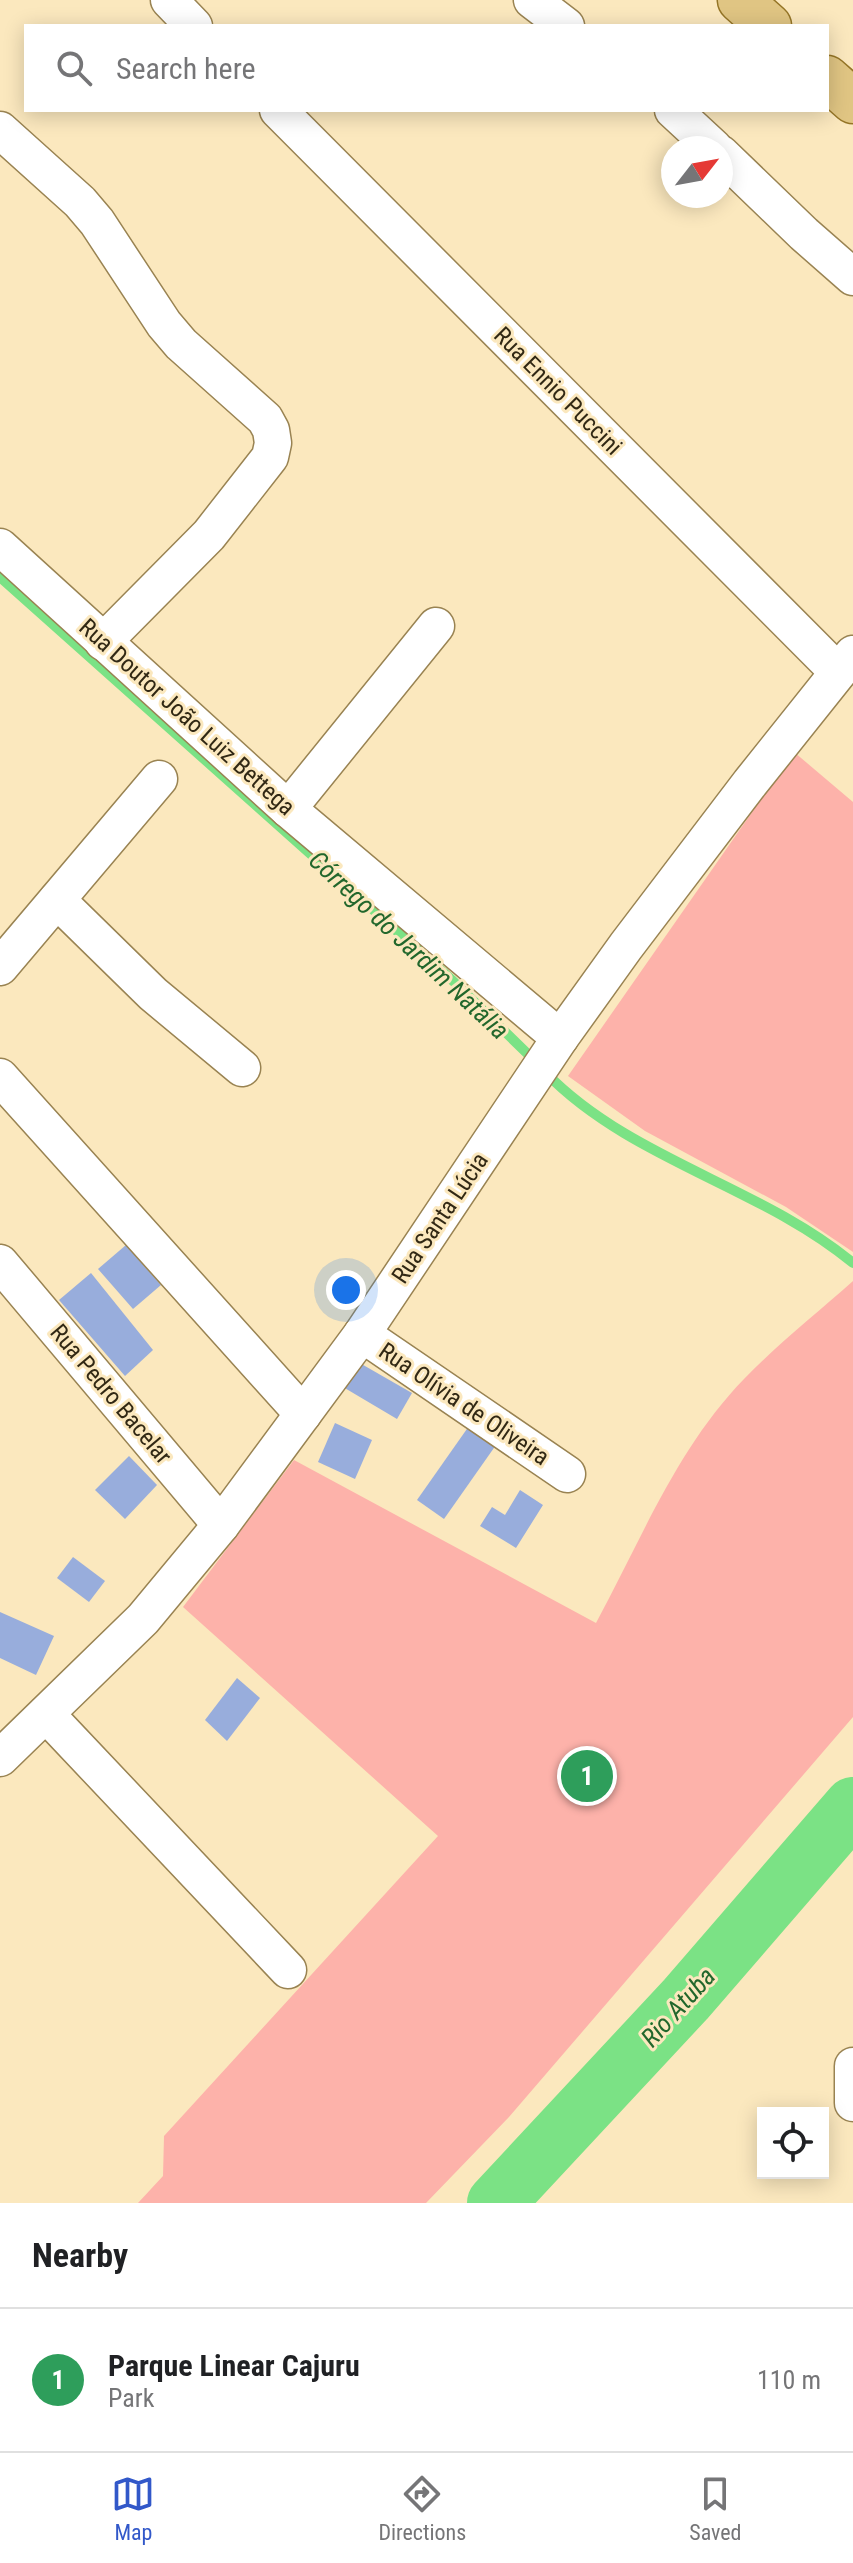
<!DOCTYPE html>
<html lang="en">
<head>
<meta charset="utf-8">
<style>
	:root { --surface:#fff; --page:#f2f2f2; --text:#202124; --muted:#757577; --line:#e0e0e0; --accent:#3258c9 }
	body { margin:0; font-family:"Roboto Condensed",sans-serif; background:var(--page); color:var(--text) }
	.controls { position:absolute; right:24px; bottom:24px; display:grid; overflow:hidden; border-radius:0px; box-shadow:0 4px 20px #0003 }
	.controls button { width:72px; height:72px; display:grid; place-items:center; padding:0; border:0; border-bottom:2px solid var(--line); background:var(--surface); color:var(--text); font:40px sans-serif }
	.compass { position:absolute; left:661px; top:136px; width:72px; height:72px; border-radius:50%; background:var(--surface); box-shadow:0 4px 20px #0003; rotate:59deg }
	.you { position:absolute; left:346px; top:1290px; width:28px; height:28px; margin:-20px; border:6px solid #fff; border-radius:50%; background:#1a73e8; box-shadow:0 0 0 12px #1a73e833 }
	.badge { display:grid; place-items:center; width:52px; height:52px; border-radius:50%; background:var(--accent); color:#fff; font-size:26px; font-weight:700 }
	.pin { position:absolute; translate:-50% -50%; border:4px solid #fff; box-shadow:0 2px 8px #0006 }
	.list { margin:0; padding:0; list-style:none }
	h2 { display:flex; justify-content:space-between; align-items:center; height:104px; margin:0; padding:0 32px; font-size:34px }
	h2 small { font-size:26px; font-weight:400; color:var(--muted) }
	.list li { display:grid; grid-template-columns:52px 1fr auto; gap:24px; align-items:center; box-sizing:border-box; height:144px; padding:0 32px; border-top:2px solid var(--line) }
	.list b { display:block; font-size:30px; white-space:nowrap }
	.list p { margin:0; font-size:26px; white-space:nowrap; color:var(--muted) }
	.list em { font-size:26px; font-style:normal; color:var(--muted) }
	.icon { flex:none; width:44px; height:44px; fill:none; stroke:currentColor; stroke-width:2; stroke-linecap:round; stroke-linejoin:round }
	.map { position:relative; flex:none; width:853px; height:2203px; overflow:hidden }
	.search { position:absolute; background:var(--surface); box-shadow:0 4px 20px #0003; left:24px; right:24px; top:24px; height:88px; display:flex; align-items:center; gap:20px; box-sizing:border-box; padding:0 28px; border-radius:0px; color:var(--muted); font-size:30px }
	.sheet { height:248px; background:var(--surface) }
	nav { display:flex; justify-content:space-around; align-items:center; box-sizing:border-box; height:112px; border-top:2px solid var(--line); background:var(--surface); font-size:22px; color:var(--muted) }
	nav a { display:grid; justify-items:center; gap:4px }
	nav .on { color:var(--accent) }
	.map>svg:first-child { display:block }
</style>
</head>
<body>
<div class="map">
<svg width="853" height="2203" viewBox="0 0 853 2203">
	<rect width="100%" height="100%" fill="#fbe8be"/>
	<!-- green -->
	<g fill="#fdb2aa">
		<polygon points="794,752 853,802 853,1252 786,1207 645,1131 568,1076"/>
		<path d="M853 1281V1717L509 2117 426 2203H138L163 2176 164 2136 438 1836 183 1607 294 1460 596 1623C641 1540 677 1448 744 1379 778 1344 817 1313 853 1281Z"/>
	</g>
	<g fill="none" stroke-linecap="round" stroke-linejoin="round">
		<!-- stream -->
		<g stroke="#7be285" stroke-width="10">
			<polyline points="0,577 453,981 535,1061"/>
			<path d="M546 1073C631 1160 760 1186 853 1263"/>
		</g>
		<!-- river -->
		<polyline stroke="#7be285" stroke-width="58" points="496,2203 686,1999 853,1806"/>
	</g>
	<!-- building -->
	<g fill="#98addc">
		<polygon points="126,1245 161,1285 133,1309 98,1269"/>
		<polygon points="91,1273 153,1350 125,1376 59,1300"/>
		<polygon points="358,1362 412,1393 397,1419 343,1387"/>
		<polygon points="335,1423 372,1440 355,1479 318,1462"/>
		<polygon points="469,1426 496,1445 444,1519 417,1500"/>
		<polygon points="129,1456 157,1485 125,1519 95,1490"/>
		<polygon points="520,1490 543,1505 516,1548 480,1526 492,1507 505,1515"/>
		<polygon points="73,1557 105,1581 89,1602 57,1578"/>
		<polygon points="0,1612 54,1636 36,1675 0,1658"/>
		<polygon points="237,1678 260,1698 227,1741 205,1720"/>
	</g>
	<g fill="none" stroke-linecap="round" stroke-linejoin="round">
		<defs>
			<g id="minor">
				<polyline points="169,0 194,26"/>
				<polyline points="532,0 566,26"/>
				<polyline points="278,110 838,672"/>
				<polyline points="673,110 714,148"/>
				<polyline points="0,130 80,202 97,222 164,324 181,344 265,419 271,430 273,443 270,457 209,535 103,642"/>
				<polyline points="721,154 804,234 853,277"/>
				<polyline points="0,547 288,809 560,1038"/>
				<polyline points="288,809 436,626"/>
				<polyline points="57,900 153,994 242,1068"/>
				<polyline points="0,967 159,779"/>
				<polyline points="0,1077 303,1414"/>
				<polyline points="0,1263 221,1525"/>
				<polyline points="362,1334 567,1474"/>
				<polyline points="46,1714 288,1970"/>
				<polyline points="0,1758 143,1619 221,1525 362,1334 560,1038 626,946 750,783 853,654"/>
				<polyline points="853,2066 853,2103"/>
			</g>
			<g id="major">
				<polyline points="740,0 769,26"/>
				<polyline points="827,78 853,101"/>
			</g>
		</defs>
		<!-- minor casing -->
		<use href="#minor" stroke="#998352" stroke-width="39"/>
		<!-- major casing -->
		<use href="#major" stroke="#957526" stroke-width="47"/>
		<!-- minor -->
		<use href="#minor" stroke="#fff" stroke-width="36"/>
		<!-- major -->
		<use href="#major" stroke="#e0c583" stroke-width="44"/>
	</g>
	<g text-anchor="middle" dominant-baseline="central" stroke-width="6" stroke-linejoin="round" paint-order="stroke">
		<!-- street labels -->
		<g font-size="24" fill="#312814" stroke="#fbe8be">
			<text transform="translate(558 391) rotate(45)">Rua Ennio Puccini</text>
			<text transform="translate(187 717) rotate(42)">Rua Doutor João Luiz Bettega</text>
			<text transform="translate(440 1218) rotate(-56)">Rua Santa Lúcia</text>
			<text transform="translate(111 1394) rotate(50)">Rua Pedro Bacelar</text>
			<text transform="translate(464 1404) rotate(34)">Rua Olívia de Oliveira</text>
		</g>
		<!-- water labels -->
		<g font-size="26" font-style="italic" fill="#22672c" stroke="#fbe8be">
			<text transform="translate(409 945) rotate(43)">Córrego do Jardim Natália</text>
			<text transform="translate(678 2007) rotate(-48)">Rio Atuba</text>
		</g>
	</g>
</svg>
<div class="controls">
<button><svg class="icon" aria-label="locate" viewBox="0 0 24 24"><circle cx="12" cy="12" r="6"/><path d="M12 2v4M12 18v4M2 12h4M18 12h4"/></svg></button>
</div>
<svg class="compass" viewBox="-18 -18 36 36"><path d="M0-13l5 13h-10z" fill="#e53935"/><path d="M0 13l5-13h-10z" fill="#757577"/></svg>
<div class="you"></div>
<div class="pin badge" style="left:587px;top:1776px;background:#2e9e5b">1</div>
<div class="search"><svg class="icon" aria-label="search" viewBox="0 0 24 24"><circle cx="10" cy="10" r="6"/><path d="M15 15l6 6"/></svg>Search here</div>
</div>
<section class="sheet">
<h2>Nearby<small></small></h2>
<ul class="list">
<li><span class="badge" style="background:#2e9e5b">1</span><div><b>Parque Linear Cajuru</b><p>Park</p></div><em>110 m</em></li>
</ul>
</section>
<nav>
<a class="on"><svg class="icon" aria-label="map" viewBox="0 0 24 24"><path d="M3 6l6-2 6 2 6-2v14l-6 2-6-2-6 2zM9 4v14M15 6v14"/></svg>Map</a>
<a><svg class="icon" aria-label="directions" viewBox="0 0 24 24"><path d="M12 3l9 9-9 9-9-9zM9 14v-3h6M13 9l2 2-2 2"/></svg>Directions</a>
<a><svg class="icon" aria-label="saved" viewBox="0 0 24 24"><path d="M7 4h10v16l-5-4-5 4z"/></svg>Saved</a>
</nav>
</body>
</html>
